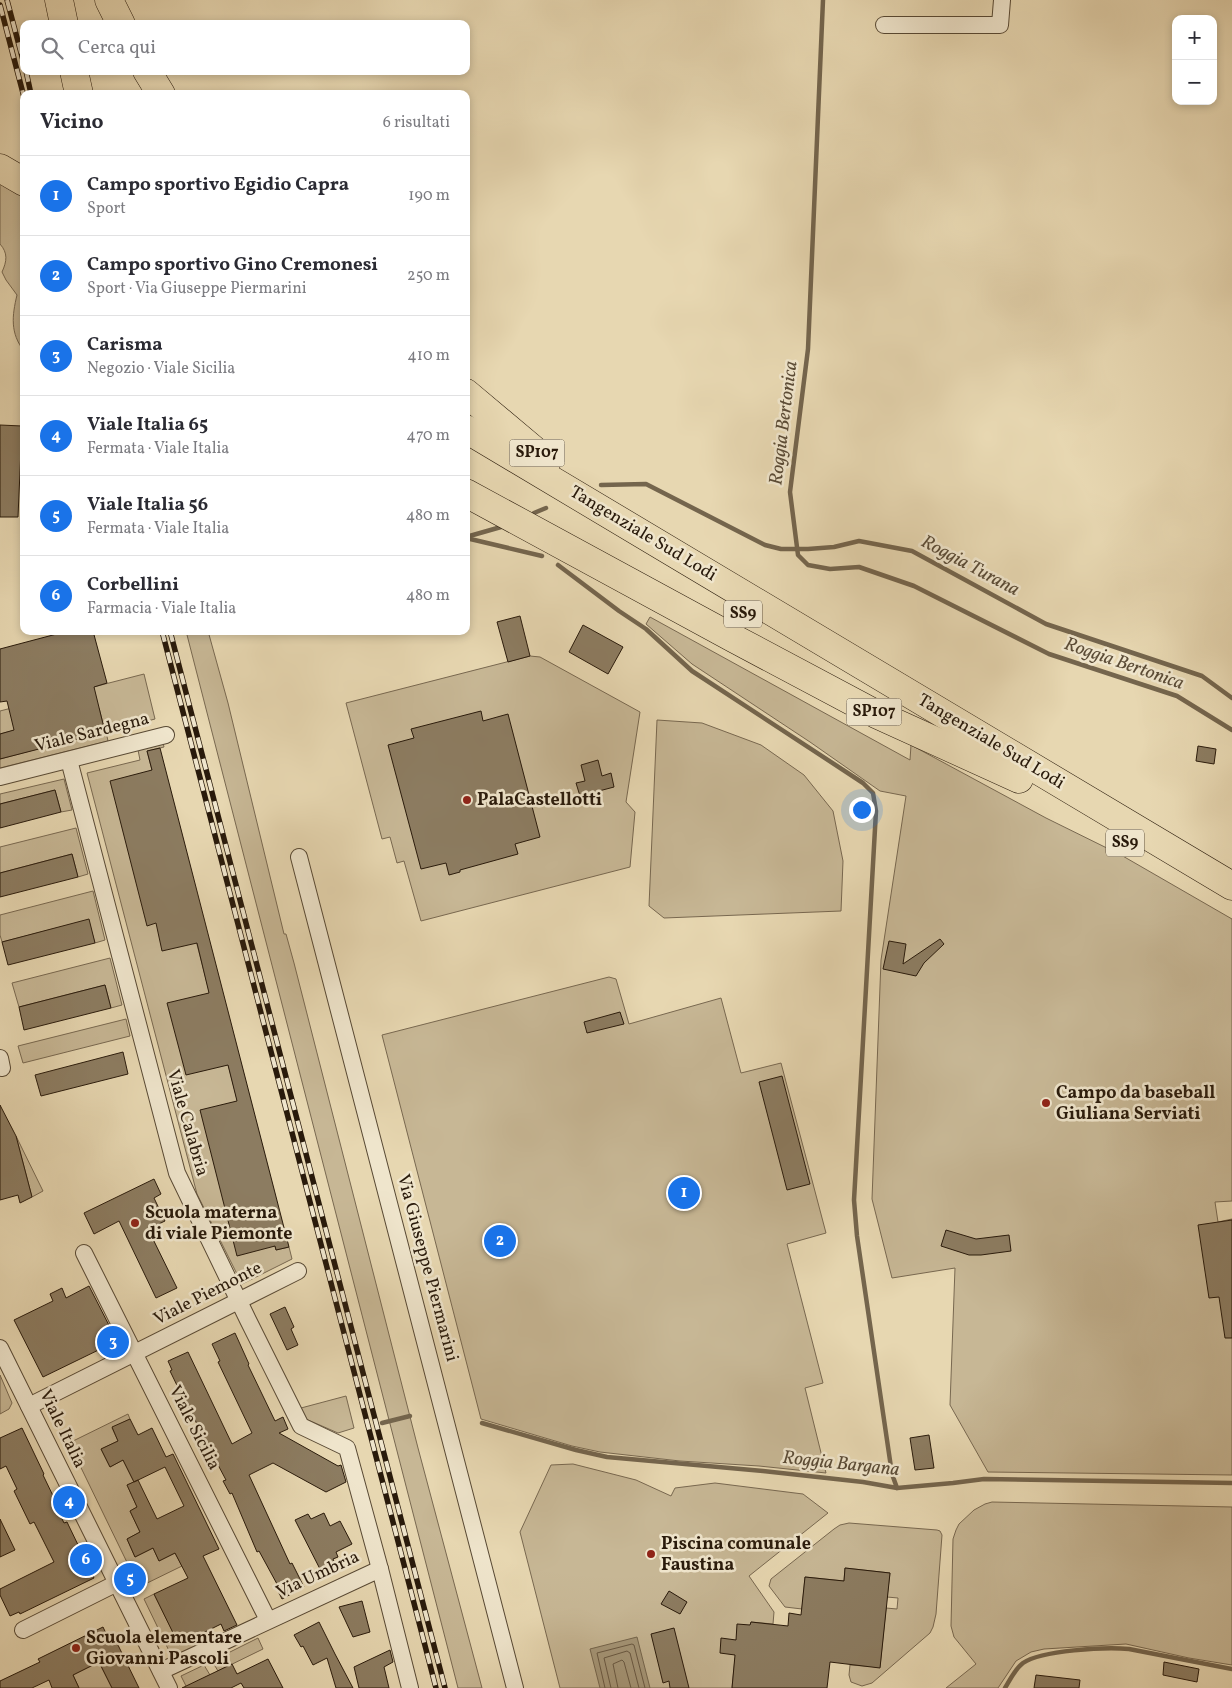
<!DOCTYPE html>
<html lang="it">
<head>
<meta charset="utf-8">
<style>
	:root { --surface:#fff; --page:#f7f7f7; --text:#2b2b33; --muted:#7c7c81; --line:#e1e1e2; --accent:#1a73e8 }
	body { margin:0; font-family:Vollkorn,serif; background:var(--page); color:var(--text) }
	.controls { position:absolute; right:15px; top:15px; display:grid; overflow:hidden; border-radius:10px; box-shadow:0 2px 8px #0003 }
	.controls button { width:45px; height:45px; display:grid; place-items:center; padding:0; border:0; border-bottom:1px solid var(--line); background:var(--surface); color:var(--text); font:25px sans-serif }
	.you { position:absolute; left:861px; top:809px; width:18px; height:18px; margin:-12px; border:4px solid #fff; border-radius:50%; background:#1a73e8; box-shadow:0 0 0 8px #1a73e833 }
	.badge { display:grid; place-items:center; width:32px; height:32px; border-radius:50%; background:var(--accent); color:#fff; font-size:16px; font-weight:700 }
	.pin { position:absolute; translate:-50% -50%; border:2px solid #fff; box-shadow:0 1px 5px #0006 }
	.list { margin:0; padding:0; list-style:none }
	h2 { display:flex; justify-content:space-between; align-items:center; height:65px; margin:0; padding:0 20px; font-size:21px }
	h2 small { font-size:16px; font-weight:400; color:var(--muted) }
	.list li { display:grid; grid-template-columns:32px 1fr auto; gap:15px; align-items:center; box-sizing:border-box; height:80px; padding:0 20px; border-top:1px solid var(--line) }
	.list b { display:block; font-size:19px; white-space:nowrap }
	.list p { margin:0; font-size:16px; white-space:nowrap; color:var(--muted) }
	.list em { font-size:16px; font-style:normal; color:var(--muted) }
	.icon { flex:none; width:28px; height:28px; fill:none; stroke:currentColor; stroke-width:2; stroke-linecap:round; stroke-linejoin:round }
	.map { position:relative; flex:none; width:1232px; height:1688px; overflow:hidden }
	.search { position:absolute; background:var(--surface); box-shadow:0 2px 8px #0003; left:20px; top:20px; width:450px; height:55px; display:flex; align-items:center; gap:12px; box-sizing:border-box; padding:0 18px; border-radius:10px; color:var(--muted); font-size:19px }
	.panel { position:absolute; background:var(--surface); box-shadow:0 2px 8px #0003; left:20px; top:90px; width:450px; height:545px; border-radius:10px }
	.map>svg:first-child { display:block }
</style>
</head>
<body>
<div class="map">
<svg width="1232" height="1688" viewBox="0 0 1232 1688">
	<rect width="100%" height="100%" fill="#e7d7b1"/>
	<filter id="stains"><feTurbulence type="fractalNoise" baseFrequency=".004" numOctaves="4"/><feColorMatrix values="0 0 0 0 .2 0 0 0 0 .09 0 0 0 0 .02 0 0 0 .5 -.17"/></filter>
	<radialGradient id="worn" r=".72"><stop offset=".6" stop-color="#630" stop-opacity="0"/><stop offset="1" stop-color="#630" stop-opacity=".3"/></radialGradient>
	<!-- green -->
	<g fill="#c7b795" stroke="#786850">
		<path d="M0 181 24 195V351C10 333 12 316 17 295L6 280 2 272C7 261 8 253 0 244Z"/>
		<polygon points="650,617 910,760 911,745 1046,818 1121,855 1232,919 1232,1201 1215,1202 1218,1222 1232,1219 1232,1475 988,1472 950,1405 955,1268 892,1278 872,1199 881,960 906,796 880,791 810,742 692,664 646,624"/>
		<polygon points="186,631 208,631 228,703 284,934 286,934 294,963 418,1448 482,1688 458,1688"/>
		<polygon points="530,656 540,657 640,712 626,802 635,812 630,867 421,921 404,861 397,863 390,837 382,839 346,703"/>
		<polygon points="144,674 155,719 106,732 108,741 0,768 0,759 105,731 99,708 0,734 0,711"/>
		<polygon points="657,720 702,723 761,745 804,775 833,811 843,861 841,911 664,918 649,906"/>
		<polygon points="163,743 164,747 147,751 276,1250 289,1247 292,1259 242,1284 197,1194 87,773 140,760 138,750"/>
		<polygon points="64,779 72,810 61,812 55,790 0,804 0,794"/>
		<polygon points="76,828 88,874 78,877 72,854 0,873 0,847"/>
		<polygon points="93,891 105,940 95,943 88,920 2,942 0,935 0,915"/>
		<polygon points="110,958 122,1005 111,1008 105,985 19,1007 12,983"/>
		<polygon points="609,977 616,979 629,1024 721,998 741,1073 781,1063 826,1233 787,1244 823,1383 805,1388 826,1473 759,1466 680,1461 600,1452 572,1446 481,1419 382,1035"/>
		<polygon points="126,1019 130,1036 23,1063 18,1046"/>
		<polygon points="16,1136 43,1191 32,1197"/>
		<polygon points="0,1375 12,1403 9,1409 0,1414"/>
		<polygon points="346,1396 354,1428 338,1433 306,1419 301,1408"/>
		<polygon points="128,1414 130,1419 112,1428 118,1441 101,1449 110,1467 123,1460 134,1482 127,1485 137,1507 130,1511 140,1532 127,1539 135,1557 153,1548 159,1561 175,1553 182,1566 139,1587 69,1443"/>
		<polygon points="573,1464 636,1480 671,1496 675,1488 715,1483 803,1494 828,1513 749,1576 774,1612 773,1624 751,1622 747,1659 735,1658 732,1688 560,1688 520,1532 551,1465"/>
		<polygon points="992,1502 1232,1507 1232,1665 1189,1658 1126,1644 1044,1649 1031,1652 1016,1661 998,1688 946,1688 976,1664 954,1637 951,1626 953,1539 956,1530 959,1524 974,1510 985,1504"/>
		<polygon points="849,1523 937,1530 940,1531 942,1535 936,1614 933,1627 930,1633 872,1683 862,1686 851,1682 849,1675 850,1665 880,1667 886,1608 897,1609 898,1598 887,1597 890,1573 845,1568 844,1581 805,1577 802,1609 785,1607 769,1586 771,1579 834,1529 840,1525"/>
		<polygon points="154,1594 179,1644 206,1632 210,1640 172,1657 144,1599"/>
		<polygon points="258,1638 263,1649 218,1671 212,1661"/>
		<polygon points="99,1662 112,1688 79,1688 73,1675"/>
		<polygon points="204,1665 210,1675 196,1688 187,1688 181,1676"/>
	</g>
	<!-- water -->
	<polygon fill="#a69779" stroke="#74654d" points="637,1637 650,1688 600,1688 590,1649"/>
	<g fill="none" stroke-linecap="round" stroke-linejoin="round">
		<!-- shore -->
		<g stroke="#685842" stroke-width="1">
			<polyline points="605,1688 597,1653 632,1644 634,1645 645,1688"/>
			<polyline points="611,1688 604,1658 627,1651 630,1653 639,1688"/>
			<polyline points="618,1688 613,1664 622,1660 624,1662 631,1688"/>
		</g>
		<!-- stream -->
		<g stroke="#74654d" stroke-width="4.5">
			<polyline points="823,0 808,349 790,492 798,555 808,565 830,569 859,567 914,586 1049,654 1177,696 1232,730"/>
			<polyline points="601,485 646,484 765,545 781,549 808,549 834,547 859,541 912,551 1046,624 1202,676 1232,698"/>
			<polyline points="534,513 546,508"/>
			<polyline points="466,537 501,527"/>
			<polyline points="466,538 542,556"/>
			<polyline points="558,565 619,611 646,629 692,671 863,783 873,793 876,811 856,1165 854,1200 857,1236 892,1474 897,1488"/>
			<polyline points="382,1423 410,1416"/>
			<polyline points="482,1423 576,1450 607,1457 763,1471 863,1482 897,1488 953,1483 984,1479 1232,1483"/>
			<path d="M1005 1688C1010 1680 1015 1669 1023 1663 1042 1650 1105 1647 1129 1649L1232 1669"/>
		</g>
	</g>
	<!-- building -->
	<g fill="#8c7c61" stroke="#291a0b">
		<polygon points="0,425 22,426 18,517 0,517"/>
		<polygon points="520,616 530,656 508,662 497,622"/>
		<polygon points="583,625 623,647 608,674 569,652"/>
		<polygon points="68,631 93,631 107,683 94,687 105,732 0,759 0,734 14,730 7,701 0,702 0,649"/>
		<polygon points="481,711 483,721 508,714 540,837 515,844 518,854 460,870 460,872 449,875 446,863 421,869 388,745 414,738 411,729"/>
		<polygon points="1198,746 1216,749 1214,764 1196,761"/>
		<polygon points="160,748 289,1247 276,1250 275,1246 237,1256 200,1110 237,1101 228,1065 186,1075 167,1003 209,993 197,943 162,951 156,923 147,926 110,781 152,770 147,751"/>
		<polygon points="598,760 602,776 611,773 614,787 580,796 576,783 585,781 581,765"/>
		<polygon points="55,790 61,812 0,828 0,804"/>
		<polygon points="72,854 78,877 0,897 0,873"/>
		<polygon points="89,919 95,943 8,965 2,942"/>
		<polygon points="940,939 944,944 924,963 916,976 883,969 889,941 906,944 903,964"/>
		<polygon points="105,985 111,1008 24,1030 19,1007"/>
		<polygon points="620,1012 624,1024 587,1033 584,1022"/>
		<polygon points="123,1052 128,1074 41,1096 35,1075"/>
		<polygon points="782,1076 810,1184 787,1190 759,1082"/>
		<polygon points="0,1105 16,1136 32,1197 20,1203 18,1195 0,1200"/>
		<polygon points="154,1179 161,1194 154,1198 165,1221 148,1229 177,1288 156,1298 119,1221 94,1234 84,1213"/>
		<polygon points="1232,1220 1232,1338 1225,1338 1219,1297 1209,1298 1198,1225"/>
		<polygon points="946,1230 976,1239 1009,1235 1011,1251 981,1255 969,1255 941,1246"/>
		<polygon points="89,1286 117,1341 43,1377 14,1320 53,1301 50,1294 62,1288 66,1298"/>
		<polygon points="285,1307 294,1327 291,1329 298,1345 287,1350 270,1314"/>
		<polygon points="235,1333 249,1364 248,1365 275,1421 283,1417 288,1429 279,1433 338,1466 341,1465 346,1482 326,1492 273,1463 249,1475 290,1564 292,1563 304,1587 282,1599 275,1585 277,1584 259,1551 257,1552 232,1493 230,1494 223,1481 226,1480 208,1446 206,1447 190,1407 188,1408 170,1371 172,1370 168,1361 188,1352 232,1444 252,1433 218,1362 220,1361 212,1344"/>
		<polygon points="130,1419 138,1435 152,1428 166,1457 173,1454 219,1549 203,1556 237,1625 224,1631 221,1624 179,1645 154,1594 188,1578 175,1553 159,1561 153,1548 135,1557 127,1539 140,1532 130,1511 137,1507 127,1485 138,1480 157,1519 184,1506 165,1467 134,1482 123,1460 110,1467 101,1449 118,1441 112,1427"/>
		<polygon points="22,1428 44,1474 43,1475 56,1502 54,1503 64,1523 67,1522 94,1578 20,1614 19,1612 10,1616 0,1595 0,1589 54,1562 34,1522 30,1524 14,1491 17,1489 6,1466 0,1469 0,1438"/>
		<polygon points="929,1435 934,1468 915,1470 910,1438"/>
		<polygon points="324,1513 330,1526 340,1521 352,1544 336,1552 338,1557 333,1559 336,1566 322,1573 295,1520 308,1514 311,1519"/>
		<polygon points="0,1519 15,1550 0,1557"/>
		<polygon points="845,1568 890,1573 880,1668 830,1662 827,1688 732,1688 735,1655 720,1653 721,1638 736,1640 737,1624 750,1625 751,1622 788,1626 789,1613 801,1615 805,1577 844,1581"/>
		<polygon points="669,1591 687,1602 680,1614 661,1604"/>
		<polygon points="362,1601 370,1632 353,1637 339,1607"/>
		<polygon points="319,1622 335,1654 353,1688 336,1688 327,1658 313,1665 303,1646 301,1647 294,1635"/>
		<polygon points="103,1627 111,1644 116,1641 139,1688 112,1688 99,1662 73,1675 79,1688 52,1688 49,1680 32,1688 0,1688 0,1681 40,1662 38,1659"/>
		<polygon points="674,1628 689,1688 670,1688 669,1681 663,1683 651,1634"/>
		<polygon points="390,1650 393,1662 384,1667 389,1688 359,1688 354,1667"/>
		<polygon points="268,1659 283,1688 244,1688 241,1683 231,1688 182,1688 232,1664 237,1674"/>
		<polygon points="1164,1662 1199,1669 1197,1682 1163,1675"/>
		<polygon points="1036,1675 1080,1680 1079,1688 1034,1688"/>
	</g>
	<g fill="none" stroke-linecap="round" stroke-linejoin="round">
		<defs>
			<g id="street">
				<polyline points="884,25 1000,25 1002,0"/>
				<polyline points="69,760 177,1173 248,1320 301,1426 347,1448 380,1569"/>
				<polyline points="0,777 166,735"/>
				<polyline points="299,857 515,1688"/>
				<polyline points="0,1058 2,1068"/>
				<polyline points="84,1253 268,1620"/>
				<polyline points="0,1348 169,1688"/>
				<polyline points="29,1406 298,1271"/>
				<polyline points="23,1630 117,1583"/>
				<polyline points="161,1671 380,1569 410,1688"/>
			</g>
			<g id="highway">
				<polyline points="59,0 64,24"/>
				<polyline points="109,0 121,24"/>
				<polyline points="74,71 79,94"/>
				<polyline points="147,71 161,94"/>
				<polyline points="0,168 24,182"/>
				<polyline points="466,393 547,461"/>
				<polyline points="466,429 1232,886"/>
				<polyline points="466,493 733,638 876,714 1019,779"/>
			</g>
		</defs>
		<!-- street casing -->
		<use href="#street" stroke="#584934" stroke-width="18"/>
		<!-- highway casing -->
		<use href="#highway" stroke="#291a0b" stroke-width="29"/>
		<!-- street -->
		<use href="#street" stroke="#efe5cc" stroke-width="16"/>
		<!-- highway -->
		<use href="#highway" stroke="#e7d7b1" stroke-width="28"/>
		<defs>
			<g id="rail">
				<polyline points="7,0 24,64"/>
				<polyline points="0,5 24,97"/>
				<polyline points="26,71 31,94"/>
				<polyline points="162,631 436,1688"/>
				<polyline points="170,631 445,1688"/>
			</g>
		</defs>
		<!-- rail casing -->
		<use href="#rail" stroke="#291a0b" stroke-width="5.5"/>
		<!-- rail -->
		<use href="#rail" stroke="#efe5cc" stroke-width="4" stroke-dasharray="11" stroke-linecap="butt"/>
	</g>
	<!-- markers -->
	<g fill="#8f2418" stroke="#efe5cc" stroke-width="2">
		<circle cx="467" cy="800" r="5"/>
		<circle cx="1046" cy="1103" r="5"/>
		<circle cx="135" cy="1223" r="5"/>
		<circle cx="651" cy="1554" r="5"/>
		<circle cx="76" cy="1648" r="5"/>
	</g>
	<g text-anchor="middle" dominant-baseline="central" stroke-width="5" stroke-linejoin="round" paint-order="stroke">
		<!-- shield labels -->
		<g fill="#efe5cc" stroke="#645745" stroke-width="1">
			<rect x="509.5" y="439.5" width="55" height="27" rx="4"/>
			<rect x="724" y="600.5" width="38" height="27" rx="4"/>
			<rect x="846.5" y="698.5" width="55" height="27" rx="4"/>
			<rect x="1106" y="829.5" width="38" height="27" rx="4"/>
		</g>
		<g font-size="16" font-weight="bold" fill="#291a0b">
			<text x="537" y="453">SP107</text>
			<text x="743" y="614">SS9</text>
			<text x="874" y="712">SP107</text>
			<text x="1125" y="843">SS9</text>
		</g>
		<!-- street labels -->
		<g font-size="18" fill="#291a0b" stroke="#efe5cc">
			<text transform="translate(643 534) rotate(31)">Tangenziale Sud Lodi</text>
			<text transform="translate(92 733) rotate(-14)">Viale Sardegna</text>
			<text transform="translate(991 742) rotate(31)">Tangenziale Sud Lodi</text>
			<text transform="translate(187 1123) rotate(74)">Viale Calabria</text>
			<text transform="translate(427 1268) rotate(75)">Via Giuseppe Piermarini</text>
			<text transform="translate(208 1294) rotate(-27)">Viale Piemonte</text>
			<text transform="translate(194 1428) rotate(63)">Viale Sicilia</text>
			<text transform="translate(62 1429) rotate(64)">Viale Italia</text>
			<text transform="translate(318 1575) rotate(-25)">Via Umbria</text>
		</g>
		<!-- poi labels -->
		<g font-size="18" font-weight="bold" fill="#291a0b" stroke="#efe5cc" text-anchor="start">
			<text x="477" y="800">PalaCastellotti</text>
			<text x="1056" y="1093">Campo da baseball<tspan x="1056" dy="21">Giuliana Serviati</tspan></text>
			<text x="145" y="1213">Scuola materna<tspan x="145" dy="21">di viale Piemonte</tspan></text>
			<text x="661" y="1544">Piscina comunale<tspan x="661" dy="21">Faustina</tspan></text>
			<text x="86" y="1638">Scuola elementare<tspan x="86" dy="21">Giovanni Pascoli</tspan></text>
		</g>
		<!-- water labels -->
		<g font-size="19" font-style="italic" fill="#5b4c37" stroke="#efe5cc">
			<text transform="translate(784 423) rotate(-83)">Roggia Bertonica</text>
			<text transform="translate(970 566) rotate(28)">Roggia Turana</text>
			<text transform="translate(1124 664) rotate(19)">Roggia Bertonica</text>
			<text transform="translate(841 1464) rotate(6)">Roggia Bargana</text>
		</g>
	</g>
	<rect width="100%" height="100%" filter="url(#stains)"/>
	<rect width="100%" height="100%" fill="url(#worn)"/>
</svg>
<div class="controls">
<button>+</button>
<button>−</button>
</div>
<div class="you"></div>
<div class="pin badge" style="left:684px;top:1193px">1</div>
<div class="pin badge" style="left:500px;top:1241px">2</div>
<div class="pin badge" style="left:113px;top:1342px">3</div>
<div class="pin badge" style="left:69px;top:1502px">4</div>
<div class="pin badge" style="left:130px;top:1579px">5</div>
<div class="pin badge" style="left:86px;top:1560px">6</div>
<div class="search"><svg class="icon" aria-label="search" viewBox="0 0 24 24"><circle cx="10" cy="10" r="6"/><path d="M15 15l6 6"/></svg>Cerca qui</div>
<section class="panel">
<h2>Vicino<small>6 risultati</small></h2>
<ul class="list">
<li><span class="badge">1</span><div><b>Campo sportivo Egidio Capra</b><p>Sport</p></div><em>190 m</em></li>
<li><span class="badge">2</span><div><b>Campo sportivo Gino Cremonesi</b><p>Sport · Via Giuseppe Piermarini</p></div><em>250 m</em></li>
<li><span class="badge">3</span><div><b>Carisma</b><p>Negozio · Viale Sicilia</p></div><em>410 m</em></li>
<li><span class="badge">4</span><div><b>Viale Italia 65</b><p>Fermata · Viale Italia</p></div><em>470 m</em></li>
<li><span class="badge">5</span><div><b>Viale Italia 56</b><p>Fermata · Viale Italia</p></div><em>480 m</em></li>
<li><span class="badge">6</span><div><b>Corbellini</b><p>Farmacia · Viale Italia</p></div><em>480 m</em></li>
</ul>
</section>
</div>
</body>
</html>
